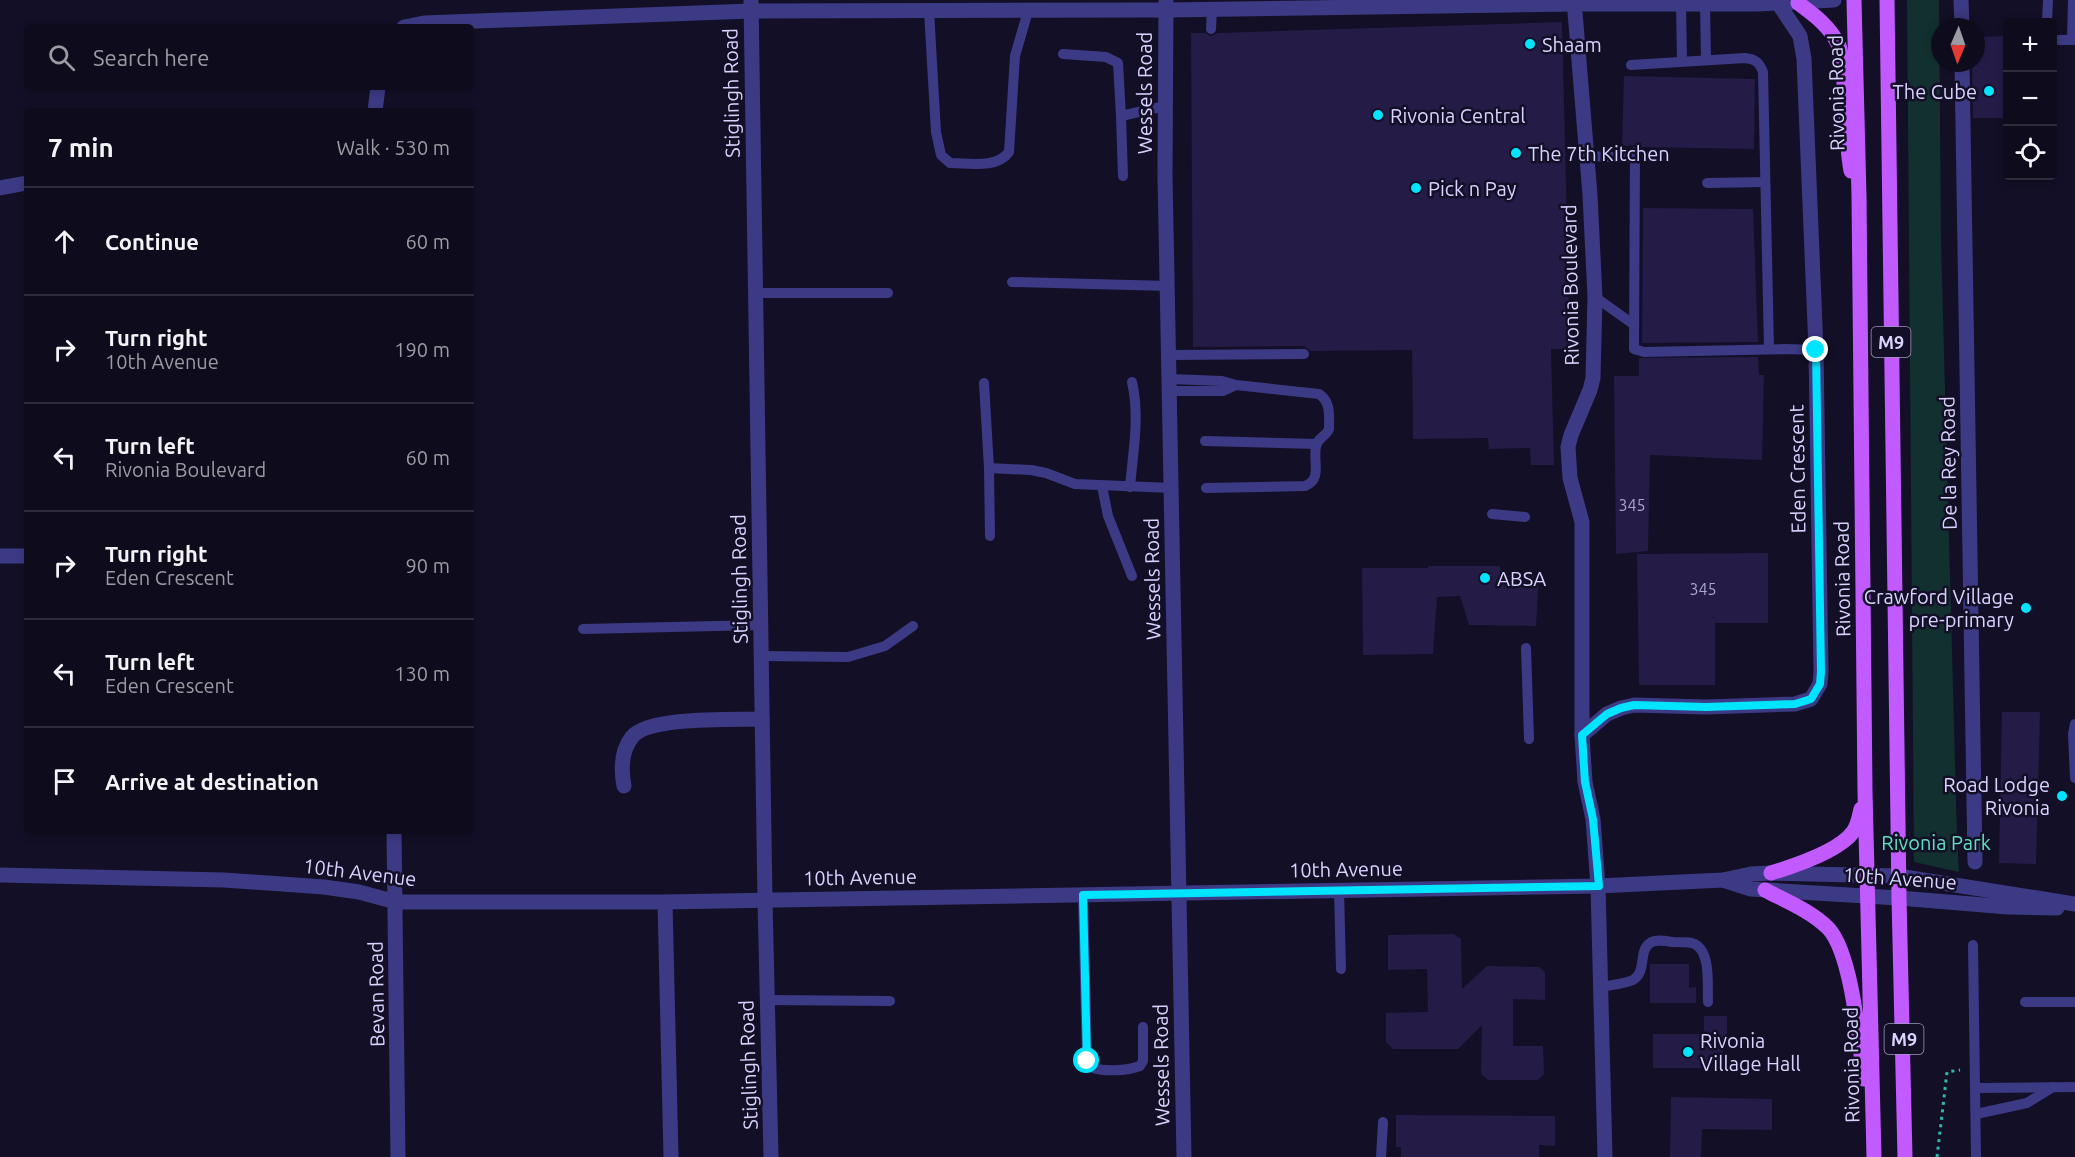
<!DOCTYPE html>
<html lang="en">
<head>
<meta charset="utf-8">
<style>
	:root { --surface:#0e0b1c; --page:#1c1929; --text:#f1f3f6; --muted:#9b9ba3; --line:#2e2b3b }
	body { margin:0; font-family:Ubuntu,sans-serif; background:var(--page); color:var(--text) }
	.controls { position:absolute; right:18px; top:18px; display:grid; overflow:hidden; border-radius:6px; box-shadow:0 3px 9px #0003 }
	.controls button { width:54px; height:54px; display:grid; place-items:center; padding:0; border:0; border-bottom:2px solid var(--line); background:var(--surface); color:var(--text); font:30px sans-serif }
	.compass { position:absolute; left:1931px; top:18px; width:54px; height:54px; border-radius:50%; background:var(--surface); box-shadow:0 3px 9px #0003; rotate:182deg }
	.stop { position:absolute; width:18px; height:18px; margin:-14px; border:4px solid #00e5ff; border-radius:50%; background:#fff }
	.stop.end { background:#00e5ff; border-color:#fff; box-shadow:0 2px 6px #0008 }
	.list { margin:0; padding:0; list-style:none }
	h2 { display:flex; justify-content:space-between; align-items:center; height:78px; margin:0; padding:0 24px; font-size:26px }
	h2 small { font-size:20px; font-weight:400; color:var(--muted) }
	.list li { display:grid; grid-template-columns:39px 1fr auto; gap:18px; align-items:center; box-sizing:border-box; height:108px; padding:0 24px; border-top:2px solid var(--line) }
	.list b { display:block; font-size:22px; white-space:nowrap }
	.list p { margin:0; font-size:20px; white-space:nowrap; color:var(--muted) }
	.list em { font-size:20px; font-style:normal; color:var(--muted) }
	.icon { flex:none; width:33px; height:33px; fill:none; stroke:currentColor; stroke-width:2; stroke-linecap:round; stroke-linejoin:round }
	.map { position:relative; flex:none; width:2075px; height:1157px; overflow:hidden }
	.search { position:absolute; background:var(--surface); box-shadow:0 3px 9px #0003; left:24px; top:24px; width:450px; height:66px; display:flex; align-items:center; gap:15px; box-sizing:border-box; padding:0 21px; border-radius:6px; color:var(--muted); font-size:22px }
	.panel { position:absolute; background:var(--surface); box-shadow:0 3px 9px #0003; left:24px; top:108px; width:450px; height:726px; border-radius:6px }
	.map>svg:first-child { display:block }
</style>
</head>
<body>
<div class="map">
<svg width="2075" height="1157" viewBox="0 0 2075 1157">
	<rect width="100%" height="100%" fill="#130f26"/>
	<!-- green -->
	<polygon fill="#12302f" points="1907,0 1939,0 1941,241 1957,837 1959,872 1914,862"/>
	<!-- building -->
	<g fill="#241b47">
		<polygon points="1562,22 1570,349 1551,349 1554,465 1531,465 1530,448 1489,449 1488,438 1413,439 1412,350 1311,351 1304,346 1193,347 1191,33 1205,33 1211,36 1218,33"/>
		<polygon points="2007,36 2007,118 1973,118 1972,63 1976,63 1976,37"/>
		<polygon points="1624,76 1755,79 1754,149 1640,147 1636,145 1622,146"/>
		<polygon points="1643,208 1753,209 1758,342 1642,343"/>
		<polygon points="1758,357 1759,375 1764,375 1762,460 1650,455 1648,551 1616,554 1614,376 1639,376 1639,358"/>
		<polygon points="1768,553 1768,623 1715,623 1715,685 1639,685 1637,554"/>
		<polygon points="1428,566 1500,566 1500,575 1539,576 1536,626 1469,625 1460,596 1437,597 1433,654 1363,655 1362,568 1428,568"/>
		<polygon points="2002,712 2040,712 2036,864 1999,863"/>
		<polygon points="1454,934 1461,939 1462,989 1487,966 1539,967 1545,972 1545,1000 1513,999 1513,1046 1543,1046 1544,1074 1538,1080 1488,1080 1481,1074 1482,1025 1458,1049 1393,1049 1386,1042 1386,1013 1428,1012 1427,969 1388,970 1388,935"/>
		<polygon points="1650,964 1689,964 1689,988 1696,987 1696,1003 1650,1003"/>
		<polygon points="1704,1016 1727,1016 1727,1036 1723,1036 1723,1068 1653,1068 1653,1034 1704,1034"/>
		<polygon points="1671,1097 1772,1099 1772,1130 1702,1129 1701,1157 1670,1157"/>
		<polygon points="1396,1115 1555,1116 1555,1146 1539,1145 1539,1157 1401,1157 1401,1147 1396,1147"/>
	</g>
	<g fill="none" stroke-linecap="round" stroke-linejoin="round">
		<!-- path -->
		<polyline stroke="#2fb8b0" stroke-width="3" stroke-dasharray="3 4.5" stroke-linecap="butt" points="1937,1157 1947,1072 1960,1070"/>
		<!-- service -->
		<g stroke="#3d3a85" stroke-width="10">
			<polyline points="1681,4 1682,61"/>
			<polyline points="1705,4 1706,60"/>
			<path d="M929 11 936 132 941 155 950 163C968 163 997 169 1009 152L1015 56 1028 11"/>
			<polyline points="2047,22 2048,0"/>
			<polyline points="1211,29 1212,8"/>
			<polyline points="2052,40 2075,40"/>
			<polyline points="2072,40 2073,0"/>
			<polyline points="1063,54 1106,57 1118,63 1121,116 1165,106"/>
			<path d="M1631 65 1745 58C1755 59 1759 62 1763 72L1769 349"/>
			<polyline points="1121,116 1123,176"/>
			<polyline points="1635,152 1634,349 1644,352 1786,349 1816,350"/>
			<polyline points="1587,156 1635,158"/>
			<polyline points="1707,183 1765,182"/>
			<polyline points="1012,282 1169,286"/>
			<polyline points="755,293 888,293"/>
			<polyline points="1595,297 1633,324"/>
			<polyline points="1170,355 1304,354"/>
			<path d="M1170 379 1222 381 1236 385 1319 394C1331 402 1329 415 1329 429 1327 435 1320 437 1317 443 1311 458 1324 479 1305 486L1206 488"/>
			<polyline points="984,383 989,468 990,536"/>
			<polyline points="1170,391 1223,391 1236,385"/>
			<polyline points="1205,441 1317,444"/>
			<polyline points="989,468 1031,470 1046,473 1075,484 1172,488"/>
			<polyline points="1102,486 1108,516 1132,576"/>
			<path d="M1130 487C1133 452 1140 416 1132 382"/>
			<polyline points="1492,514 1525,517"/>
			<polyline points="583,629 761,625"/>
			<polyline points="1526,648 1529,739"/>
			<polyline points="762,656 848,657 885,646 913,626"/>
			<polyline points="2075,724 2073,734 2075,778"/>
			<polyline points="1339,890 1341,969"/>
			<path d="M1083 895 1087 1061 1090 1067C1103 1072 1127 1071 1140 1066L1143 1061V1027"/>
			<polyline points="1973,945 1976,1157"/>
			<path d="M1601 987C1611 985 1624 984 1633 980 1647 972 1638 951 1650 943 1656 939 1666 941 1673 942 1679 942 1686 942 1692 943 1712 949 1707 986 1708 1002"/>
			<polyline points="767,1000 890,1001"/>
			<polyline points="2025,1002 2075,1002"/>
			<polyline points="1976,1088 2075,1087"/>
			<polyline points="1976,1114 2027,1103 2053,1087"/>
			<polyline points="1381,1157 1383,1122"/>
		</g>
		<!-- minor -->
		<g stroke="#3d3a85" stroke-width="15">
			<polyline points="751,0 765,900 771,1157"/>
			<polyline points="1574,0 1590,195 1595,297 1593,378 1590,390 1571,435 1568,447 1570,478 1582,522 1582,735 1585,782 1593,819 1598,886 1605,1157"/>
			<polyline points="1961,0 1962,27"/>
			<polyline points="1166,2 1165,175 1184,1157"/>
			<polyline points="404,27 424,23 751,11 1166,10 1575,4 1758,4 1834,0"/>
			<polyline points="1962,63 1975,862"/>
			<polyline points="375,111 378,87"/>
			<polyline points="0,188 27,183"/>
			<polyline points="0,556 27,556"/>
			<polyline points="1582,735 1607,714 1621,708 1634,705 1706,707 1795,704 1811,699 1820,684 1821,672 1816,350 1804,59 1800,36 1778,3"/>
			<path d="M624 786C621 770 621 751 632 737 648 716 735 720 762 719"/>
			<polyline points="394,831 398,1157"/>
			<polyline points="0,875 224,880 324,887 359,892 396,902 665,902 1598,886 1723,880 1751,874 1771,873 1898,876 2075,904"/>
			<polyline points="1723,880 1751,889 1899,898 2008,907 2057,908"/>
			<polyline points="665,902 671,1157"/>
		</g>
		<!-- primary -->
		<g stroke="#c25bff" stroke-width="15">
			<polyline points="1854,0 1859,196 1865,791 1874,1157"/>
			<polyline points="1887,0 1899,898 1905,1157"/>
			<path d="M1798 3C1813 14 1831 27 1839 46 1842 54 1842 65 1843 73 1847 106 1845 138 1851 171"/>
			<path d="M1771 873C1794 866 1839 851 1853 832 1858 825 1859 817 1861 809"/>
			<path d="M1765 890C1786 901 1811 911 1828 928 1852 953 1859 1042 1864 1079"/>
		</g>
	</g>
	<g fill="none" stroke-linecap="round" stroke-linejoin="round">
		<!-- route -->
		<polyline stroke="#00e5ff" stroke-width="8" points="1087,1061 1083,895 1599,886 1593,819 1585,782 1582,735 1607,714 1621,708 1634,705 1706,707 1795,704 1811,699 1820,684 1821,672 1816,350"/>
	</g>
	<!-- markers -->
	<g fill="#00e5ff" stroke="#130f26" stroke-width="2">
		<circle cx="1530" cy="44" r="6"/>
		<circle cx="1989" cy="91" r="6"/>
		<circle cx="1378" cy="115" r="6"/>
		<circle cx="1516" cy="153" r="6"/>
		<circle cx="1416" cy="188" r="6"/>
		<circle cx="1485" cy="578" r="6"/>
		<circle cx="2026" cy="608" r="6"/>
		<circle cx="2062" cy="796" r="6"/>
		<circle cx="1688" cy="1052" r="6"/>
	</g>
	<g text-anchor="middle" dominant-baseline="central" stroke-width="5" stroke-linejoin="round" paint-order="stroke">
		<!-- number labels -->
		<g font-size="16" fill="#aca6d1">
			<text x="1632" y="505">345</text>
			<text x="1703" y="589">345</text>
		</g>
		<!-- shield labels -->
		<g fill="#130f26" stroke="#9e99be" stroke-width="1.5">
			<rect x="1871.5" y="327" width="39" height="30" rx="4.5"/>
			<rect x="1884.5" y="1024" width="39" height="30" rx="4.5"/>
		</g>
		<g font-size="18" font-weight="bold" fill="#d9d4ff">
			<text x="1891" y="342">M9</text>
			<text x="1904" y="1039">M9</text>
		</g>
		<!-- poi labels -->
		<g font-size="20" fill="#d9d4ff" stroke="#130f26" text-anchor="start">
			<text x="1542" y="44">Shaam</text>
			<text x="1977" y="91" text-anchor="end">The Cube</text>
			<text x="1390" y="115">Rivonia Central</text>
			<text x="1528" y="153">The 7th Kitchen</text>
			<text x="1428" y="188">Pick n Pay</text>
			<text x="1497" y="578">ABSA</text>
			<text x="2014" y="596" text-anchor="end">Crawford Village<tspan x="2014" dy="23">pre-primary</tspan></text>
			<text x="2050" y="784" text-anchor="end">Road Lodge<tspan x="2050" dy="23">Rivonia</tspan></text>
			<text x="1700" y="1040">Rivonia<tspan x="1700" dy="23">Village Hall</tspan></text>
		</g>
		<!-- street labels -->
		<g font-size="20" fill="#d9d4ff" stroke="#130f26">
			<text transform="translate(731 93) rotate(-91)">Stiglingh Road</text>
			<text transform="translate(1144 93) rotate(-90)">Wessels Road</text>
			<text transform="translate(1836 93) rotate(-91)">Rivonia Road</text>
			<text transform="translate(1570 285) rotate(-91)">Rivonia Boulevard</text>
			<text transform="translate(1948 463) rotate(-91)">De la Rey Road</text>
			<text transform="translate(1797 469) rotate(-91)">Eden Crescent</text>
			<text transform="translate(739 579) rotate(-91)">Stiglingh Road</text>
			<text transform="translate(1152 579) rotate(-91)">Wessels Road</text>
			<text transform="translate(1842 579) rotate(-91)">Rivonia Road</text>
			<text transform="translate(1346 869) rotate(-1)">10th Avenue</text>
			<text transform="translate(360 872) rotate(7)">10th Avenue</text>
			<text transform="translate(860 877) rotate(-1)">10th Avenue</text>
			<text transform="translate(1900 878) rotate(4)">10th Avenue</text>
			<text transform="translate(376 994) rotate(-91)">Bevan Road</text>
			<text transform="translate(748 1065) rotate(-92)">Stiglingh Road</text>
			<text transform="translate(1161 1065) rotate(-91)">Wessels Road</text>
			<text transform="translate(1851 1065) rotate(-91)">Rivonia Road</text>
		</g>
		<!-- park labels -->
		<g font-size="20" fill="#5fe0c0" stroke="#130f26">
			<text x="1936" y="842">Rivonia Park</text>
		</g>
	</g>
</svg>
<div class="controls">
<button>+</button>
<button>−</button>
<button><svg class="icon" aria-label="locate" viewBox="0 0 24 24"><circle cx="12" cy="12" r="6"/><path d="M12 2v4M12 18v4M2 12h4M18 12h4"/></svg></button>
</div>
<svg class="compass" viewBox="-18 -18 36 36"><path d="M0-13l5 13h-10z" fill="#e53935"/><path d="M0 13l5-13h-10z" fill="#9b9ba3"/></svg>
<div class="stop" style="left:1087px;top:1061px"></div>
<div class="stop end" style="left:1816px;top:350px"></div>
<div class="search"><svg class="icon" aria-label="search" viewBox="0 0 24 24"><circle cx="10" cy="10" r="6"/><path d="M15 15l6 6"/></svg>Search here</div>
<section class="panel">
<h2>7 min<small>Walk · 530 m</small></h2>
<ul class="list">
<li><svg class="icon" aria-label="ahead" viewBox="0 0 24 24"><path d="M12 20V5M6 11l6-6 6 6"/></svg><div><b>Continue</b></div><em>60 m</em></li>
<li><svg class="icon" aria-label="right" viewBox="0 0 24 24"><path d="M7 20v-9h11M14 6l5 5-5 5"/></svg><div><b>Turn right</b><p>10th Avenue</p></div><em>190 m</em></li>
<li><svg class="icon" aria-label="left" viewBox="0 0 24 24"><path d="M17 20v-9H6M10 6l-5 5 5 5"/></svg><div><b>Turn left</b><p>Rivonia Boulevard</p></div><em>60 m</em></li>
<li><svg class="icon" aria-label="right" viewBox="0 0 24 24"><path d="M7 20v-9h11M14 6l5 5-5 5"/></svg><div><b>Turn right</b><p>Eden Crescent</p></div><em>90 m</em></li>
<li><svg class="icon" aria-label="left" viewBox="0 0 24 24"><path d="M17 20v-9H6M10 6l-5 5 5 5"/></svg><div><b>Turn left</b><p>Eden Crescent</p></div><em>130 m</em></li>
<li><svg class="icon" aria-label="arrive" viewBox="0 0 24 24"><path d="M6 21V4h12l-3 4 3 4H6"/></svg><div><b>Arrive at destination</b></div></li>
</ul>
</section>
</div>
</body>
</html>
